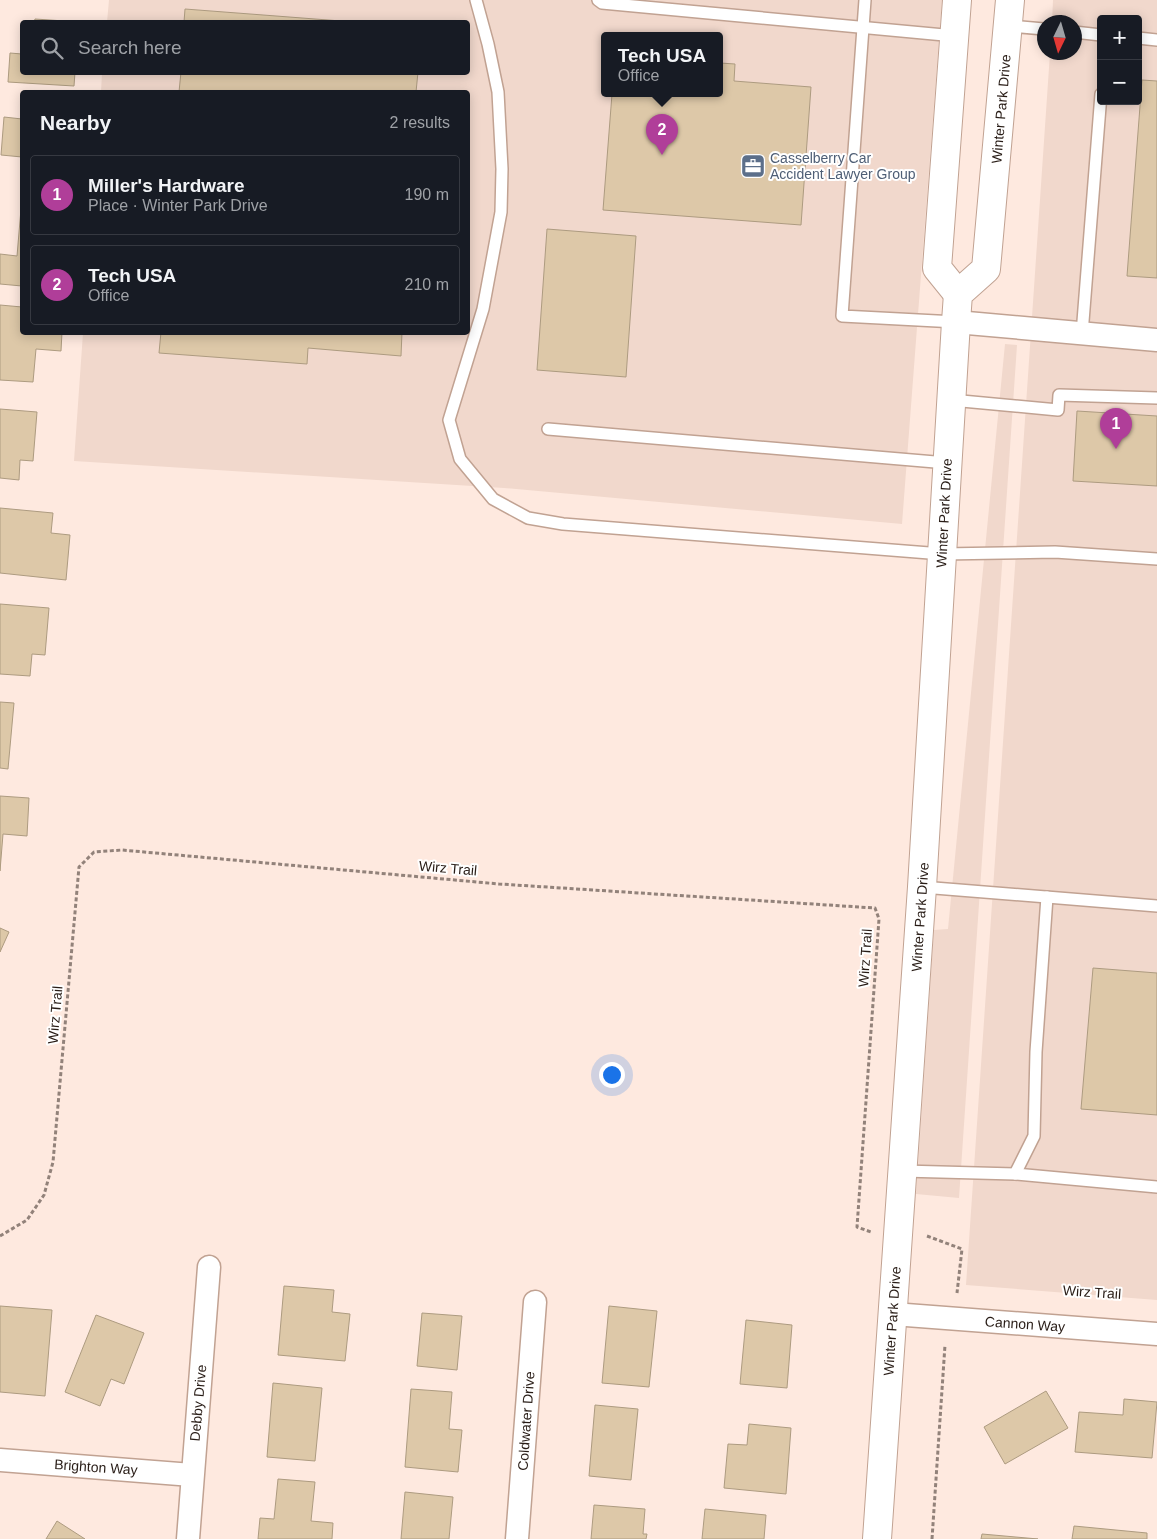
<!DOCTYPE html>
<html lang="en">
<head>
<meta charset="utf-8">
<style>
	:root { --surface:#171b24; --page:#20242c; --text:#f1f3f6; --muted:#9ea1a6; --line:#363941; --accent:#b03e99 }
	body { margin:0; font-family:Helvetica,sans-serif; background:var(--page); color:var(--text) }
	.controls { position:absolute; right:15px; top:15px; display:grid; overflow:hidden; border-radius:5px; box-shadow:0 2px 12px #0003 }
	.controls button { width:45px; height:45px; display:grid; place-items:center; padding:0; border:0; border-bottom:1px solid var(--line); background:var(--surface); color:var(--text); font:25px sans-serif }
	.compass { position:absolute; left:1037px; top:15px; width:45px; height:45px; border-radius:50%; background:var(--surface); box-shadow:0 2px 12px #0003; rotate:185deg }
	.you { position:absolute; left:611px; top:1074px; width:18px; height:18px; margin:-12px; border:4px solid #fff; border-radius:50%; background:#1a73e8; box-shadow:0 0 0 8px #1a73e833 }
	.badge { display:grid; place-items:center; width:32px; height:32px; border-radius:50%; background:var(--accent); color:#fff; font-size:16px; font-weight:700 }
	.pin { position:absolute; translate:-50% -41px; filter:drop-shadow(0 1px 2px #0008) }
	.pin::after { content:''; position:absolute; top:26px; width:18px; height:15px; background:inherit; clip-path:polygon(0 0,100% 0,50% 100%) }
	.popup { position:absolute; left:601px; top:32px; width:122px; height:65px; box-sizing:border-box; display:grid; place-content:center; border-radius:5px; background:var(--surface); filter:drop-shadow(0 1px 4px #0005); font-size:16px; white-space:nowrap; color:var(--muted) }
	.popup b { font-size:19px; color:var(--text) }
	.popup::after { content:''; position:absolute; left:50%; top:100%; margin-left:-10px; border:10px solid transparent; border-top-color:var(--surface) }
	.list { margin:0; padding:0; list-style:none }
	h2 { display:flex; justify-content:space-between; align-items:center; height:65px; margin:0; padding:0 20px; font-size:21px }
	h2 small { font-size:16px; font-weight:400; color:var(--muted) }
	.list li { display:grid; grid-template-columns:32px 1fr auto; gap:15px; align-items:center; box-sizing:border-box; height:80px; margin:0 10px 10px; padding:0 10px; border:1px solid var(--line); border-radius:5px }
	.list b { display:block; font-size:19px; white-space:nowrap }
	.list p { margin:0; font-size:16px; white-space:nowrap; color:var(--muted) }
	.list em { font-size:16px; font-style:normal; color:var(--muted) }
	.icon { flex:none; width:28px; height:28px; fill:none; stroke:currentColor; stroke-width:2; stroke-linecap:round; stroke-linejoin:round }
	.map { position:relative; flex:none; width:1157px; height:1539px; overflow:hidden }
	.search { position:absolute; background:var(--surface); box-shadow:0 2px 12px #0003; left:20px; top:20px; width:450px; height:55px; display:flex; align-items:center; gap:12px; box-sizing:border-box; padding:0 18px; border-radius:5px; color:var(--muted); font-size:19px }
	.panel { position:absolute; background:var(--surface); box-shadow:0 2px 12px #0003; left:20px; top:90px; width:450px; height:245px; border-radius:5px }
	.map>svg:first-child { display:block }
</style>
</head>
<body>
<div class="map">
<svg width="1157" height="1539" viewBox="0 0 1157 1539">
	<rect width="100%" height="100%" fill="#fee9df"/>
	<!-- built -->
	<g fill="#f1d8cc" fill-rule="evenodd">
		<path d="M109 0H942L902 524 504 488 74 461 83 333 468 332V92H101L102 73 468 72V22H107ZM604 36H720V94H604Z"/>
		<path d="M1053 0H1157V1300L966 1285 1050 53 1074 52V22H1052ZM1101 19H1138V101H1101Z"/>
		<polygon points="1005,344 1017,345 959,1198 916,1194 934,930 948,929"/>
	</g>
	<!-- building -->
	<g fill="#ddc8a8" stroke="#ad9b80">
		<polygon points="185,9 354,22 184,22"/>
		<polygon points="35,19 79,22 34,22"/>
		<polygon points="10,53 22,54 22,72 75,72 74,86 8,82"/>
		<polygon points="720,63 735,64 734,81 811,87 801,225 603,210 612,94 720,94"/>
		<polygon points="181,72 418,72 416,92 179,92"/>
		<polygon points="1142,80 1157,81 1157,278 1127,276"/>
		<polygon points="4,117 22,119 22,157 1,155"/>
		<polygon points="21,209 22,286 0,284 0,254 17,256"/>
		<polygon points="547,229 636,236 626,377 537,370"/>
		<polygon points="0,305 22,307 22,332 62,332 61,351 36,349 33,382 0,380"/>
		<polygon points="161,332 402,332 401,356 308,348 307,364 159,353"/>
		<polygon points="0,409 37,412 33,461 20,460 19,480 0,478"/>
		<polygon points="1077,411 1157,416 1157,486 1073,481"/>
		<polygon points="0,508 53,513 51,533 70,535 66,580 0,573"/>
		<polygon points="0,604 49,608 45,655 32,654 30,676 0,674"/>
		<polygon points="0,702 14,703 8,769 0,768"/>
		<polygon points="0,796 29,798 27,836 3,834 0,871"/>
		<polygon points="0,928 9,932 0,952"/>
		<polygon points="1093,968 1157,973 1157,1115 1081,1109"/>
		<polygon points="284,1286 334,1290 332,1312 350,1314 345,1361 278,1355"/>
		<polygon points="0,1306 52,1310 45,1396 0,1392"/>
		<polygon points="609,1306 657,1311 649,1387 602,1383"/>
		<polygon points="422,1313 462,1316 457,1370 417,1366"/>
		<polygon points="96,1315 144,1333 124,1384 111,1379 100,1406 65,1392"/>
		<polygon points="746,1320 792,1325 787,1388 740,1384"/>
		<polygon points="273,1383 322,1388 315,1461 267,1457"/>
		<polygon points="411,1389 452,1392 449,1429 462,1430 458,1472 405,1467"/>
		<polygon points="1046,1391 1068,1428 1005,1464 984,1427"/>
		<polygon points="1124,1399 1157,1402 1152,1458 1075,1452 1079,1412 1123,1415"/>
		<polygon points="595,1405 638,1409 631,1480 589,1476"/>
		<polygon points="749,1424 791,1428 786,1494 724,1488 728,1444 747,1445"/>
		<polygon points="278,1479 315,1482 311,1521 333,1523 332,1539 258,1539 260,1518 274,1519"/>
		<polygon points="405,1492 453,1497 449,1539 401,1539"/>
		<polygon points="594,1505 645,1509 643,1534 647,1534 646,1539 591,1539"/>
		<polygon points="705,1509 766,1515 764,1539 702,1539"/>
		<polygon points="57,1521 85,1539 46,1539"/>
		<polygon points="1074,1526 1147,1533 1147,1539 1072,1539"/>
		<polygon points="982,1534 1038,1539 981,1539"/>
	</g>
	<g fill="none" stroke-linecap="round" stroke-linejoin="round">
		<defs>
			<g id="service">
				<polyline points="476,0 488,44 498,92 502,169 501,212 483,309 449,420 460,459 493,499 528,518 563,524 942,554 1055,552 1157,559"/>
				<polyline points="598,0 602,3 955,36"/>
				<polyline points="865,0 842,316 956,322"/>
				<polyline points="1009,26 1044,29"/>
				<polyline points="1074,32 1101,35"/>
				<polyline points="1138,38 1157,40"/>
				<polyline points="1082,334 1101,94"/>
				<polyline points="951,400 1058,410 1059,395 1157,398"/>
				<polyline points="548,429 947,463"/>
				<polyline points="922,887 1157,906"/>
				<polyline points="903,1171 1015,1174 1034,1136 1036,1052 1047,897"/>
				<polyline points="1015,1174 1157,1187"/>
			</g>
			<g id="minor">
				<polyline points="956,322 1157,340"/>
				<polyline points="893,1314 1157,1334"/>
				<polyline points="0,1460 192,1475"/>
				<polyline points="188,1539 209,1267"/>
				<polyline points="517,1539 535,1302"/>
			</g>
			<g id="tertiary">
				<polyline points="957,0 937,268 958,294"/>
				<polyline points="877,1539 922,887 956,322 958,294 986,269 1010,0"/>
			</g>
		</defs>
		<!-- service casing -->
		<use href="#service" stroke="#c1a292" stroke-width="14"/>
		<!-- minor casing -->
		<use href="#minor" stroke="#c1a292" stroke-width="25"/>
		<!-- tertiary casing -->
		<use href="#tertiary" stroke="#c1a292" stroke-width="30"/>
		<!-- path -->
		<g stroke="#92827a" stroke-width="3" stroke-dasharray="4 2.5" stroke-linecap="butt">
			<polyline points="0,1236 27,1220 44,1195 53,1162 79,867 94,852 122,850 499,884 875,908 879,919 857,1227 871,1232"/>
			<polyline points="927,1236 962,1249 957,1293"/>
			<polyline points="932,1539 945,1345"/>
		</g>
		<!-- service -->
		<use href="#service" stroke="#fff" stroke-width="11"/>
		<!-- minor -->
		<use href="#minor" stroke="#fff" stroke-width="22"/>
		<!-- tertiary -->
		<use href="#tertiary" stroke="#fff" stroke-width="28"/>
	</g>
	<!-- icons -->
	<defs>
		<symbol id="office-square" viewBox="-11 -11 22 22"><rect x="-9" y="-9" width="18" height="18" rx="4" fill="#5c6f8a" stroke="#fff"/><path d="M-6-3h4V-5.5h4V-3h4V5H-6ZM-1-4.5V-3h2v-1.5ZM-6 0V1H6V0Z" fill="#fff"/></symbol>
	</defs>
	<g fill-rule="evenodd">
		<use href="#office-square" x="739" y="152" width="28" height="28"/>
	</g>
	<g text-anchor="middle" dominant-baseline="central" stroke-width="4" stroke-linejoin="round" paint-order="stroke">
		<!-- street labels -->
		<g font-size="14" fill="#281c16" stroke="#fff">
			<text transform="translate(1001 109) rotate(-85)">Winter Park Drive</text>
			<text transform="translate(944 513) rotate(-87)">Winter Park Drive</text>
			<text transform="translate(448 868) rotate(5)">Wirz Trail</text>
			<text transform="translate(920 917) rotate(-86)">Winter Park Drive</text>
			<text transform="translate(865 958) rotate(-86)">Wirz Trail</text>
			<text transform="translate(55 1015) rotate(-85)">Wirz Trail</text>
			<text transform="translate(1092 1292) rotate(4)">Wirz Trail</text>
			<text transform="translate(892 1321) rotate(-86)">Winter Park Drive</text>
			<text transform="translate(1025 1324) rotate(4)">Cannon Way</text>
			<text transform="translate(198 1403) rotate(-85)">Debby Drive</text>
			<text transform="translate(526 1421) rotate(-86)">Coldwater Drive</text>
			<text transform="translate(96 1467) rotate(4)">Brighton Way</text>
		</g>
		<!-- service labels -->
		<g font-size="14" fill="#4e5e75" stroke="#fff" text-anchor="start">
			<text x="770" y="158">Casselberry Car<tspan x="770" dy="16">Accident Lawyer Group</tspan></text>
		</g>
	</g>
</svg>
<div class="controls">
<button>+</button>
<button>−</button>
</div>
<svg class="compass" viewBox="-18 -18 36 36"><path d="M0-13l5 13h-10z" fill="#e53935"/><path d="M0 13l5-13h-10z" fill="#9ea1a6"/></svg>
<div class="you"></div>
<div class="pin badge" style="left:1116px;top:449px">1</div>
<div class="pin badge" style="left:662px;top:155px">2</div>
<div class="popup"><b>Tech USA</b>Office</div>
<div class="search"><svg class="icon" aria-label="search" viewBox="0 0 24 24"><circle cx="10" cy="10" r="6"/><path d="M15 15l6 6"/></svg>Search here</div>
<section class="panel">
<h2>Nearby<small>2 results</small></h2>
<ul class="list">
<li><span class="badge">1</span><div><b>Miller's Hardware</b><p>Place · Winter Park Drive</p></div><em>190 m</em></li>
<li><span class="badge">2</span><div><b>Tech USA</b><p>Office</p></div><em>210 m</em></li>
</ul>
</section>
</div>
</body>
</html>
